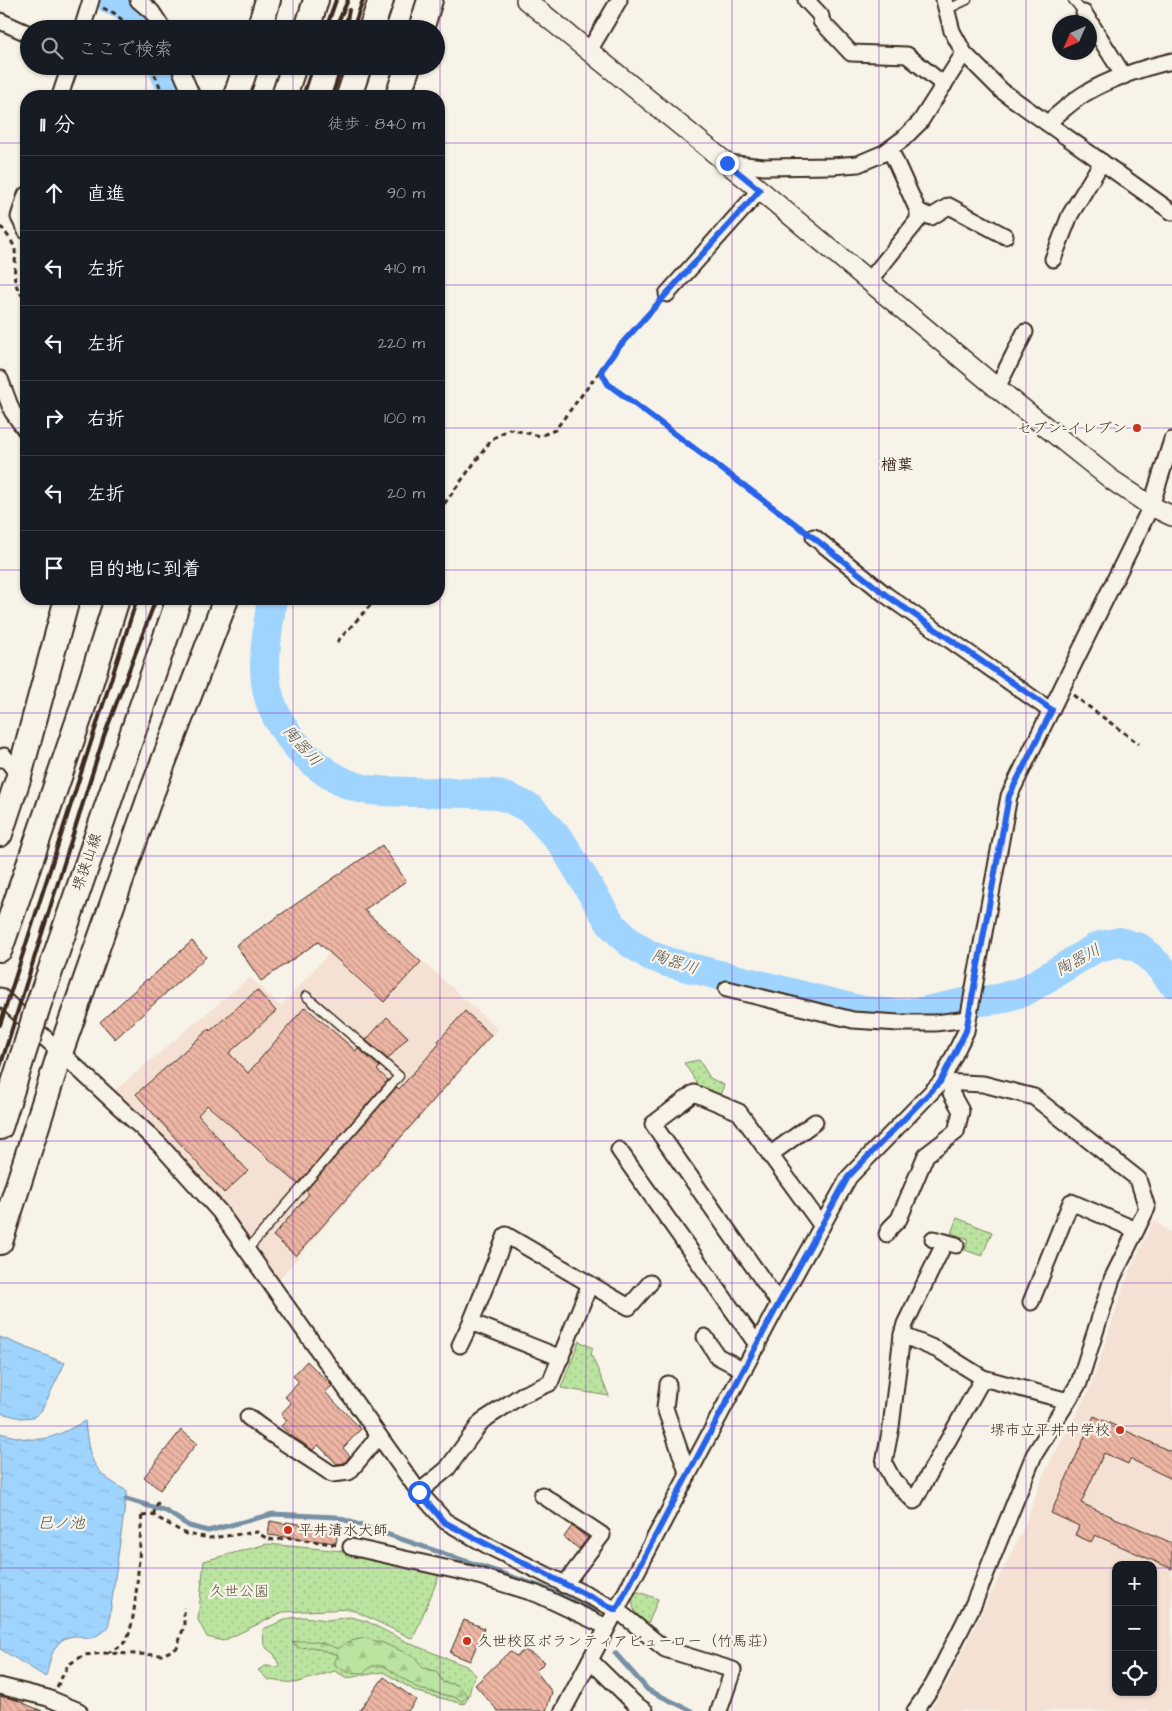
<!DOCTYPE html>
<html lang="ja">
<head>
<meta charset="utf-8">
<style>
	:root { --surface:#171b24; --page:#20242c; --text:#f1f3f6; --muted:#9ea1a6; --line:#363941 }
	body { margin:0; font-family:"Architects Daughter","Klee One",sans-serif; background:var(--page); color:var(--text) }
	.controls { position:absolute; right:15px; bottom:15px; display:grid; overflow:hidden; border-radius:10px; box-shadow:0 1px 4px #0004 }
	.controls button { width:45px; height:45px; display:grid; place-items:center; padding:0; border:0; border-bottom:1px solid var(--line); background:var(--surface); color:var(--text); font:25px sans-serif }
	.compass { position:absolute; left:1052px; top:15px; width:45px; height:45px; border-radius:50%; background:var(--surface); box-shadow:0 1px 4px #0004; rotate:225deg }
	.stop { position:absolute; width:15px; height:15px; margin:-11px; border:4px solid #2563eb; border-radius:50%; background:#fff }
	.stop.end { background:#2563eb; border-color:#fff; box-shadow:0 1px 5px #0008 }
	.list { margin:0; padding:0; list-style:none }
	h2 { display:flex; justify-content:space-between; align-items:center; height:65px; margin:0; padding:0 20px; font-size:21px }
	h2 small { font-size:16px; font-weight:400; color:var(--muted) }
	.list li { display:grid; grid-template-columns:32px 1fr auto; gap:15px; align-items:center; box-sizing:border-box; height:75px; padding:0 20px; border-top:1px solid var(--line) }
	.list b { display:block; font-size:19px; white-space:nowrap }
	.list em { font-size:16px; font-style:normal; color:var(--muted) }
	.icon { flex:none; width:28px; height:28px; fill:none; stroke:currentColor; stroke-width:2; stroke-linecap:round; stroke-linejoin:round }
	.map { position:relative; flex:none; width:1172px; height:1711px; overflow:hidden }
	.search { position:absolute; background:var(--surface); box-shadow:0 1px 4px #0004; left:20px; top:20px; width:425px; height:55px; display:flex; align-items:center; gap:12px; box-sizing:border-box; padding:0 18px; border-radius:28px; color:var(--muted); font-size:19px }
	.panel { position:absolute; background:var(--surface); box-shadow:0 1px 4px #0004; left:20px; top:90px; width:425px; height:515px; border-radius:20px }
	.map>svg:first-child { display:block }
</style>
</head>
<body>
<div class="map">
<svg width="1172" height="1711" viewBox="0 0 1172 1711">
	<defs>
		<pattern id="grass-dots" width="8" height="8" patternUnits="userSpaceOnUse" patternTransform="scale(1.25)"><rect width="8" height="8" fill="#bbe4a0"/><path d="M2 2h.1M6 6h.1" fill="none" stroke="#a2c489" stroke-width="1.8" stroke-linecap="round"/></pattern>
		<pattern id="forest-firs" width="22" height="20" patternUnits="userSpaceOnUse" patternTransform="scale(1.25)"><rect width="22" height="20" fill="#bbe4a0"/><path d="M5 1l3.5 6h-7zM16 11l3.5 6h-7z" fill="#a2c489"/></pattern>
		<pattern id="water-ripples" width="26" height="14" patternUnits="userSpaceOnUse" patternTransform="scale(1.25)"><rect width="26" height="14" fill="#9fd4fe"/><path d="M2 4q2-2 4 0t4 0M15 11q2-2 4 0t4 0" fill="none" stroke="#8ab6d9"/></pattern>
		<pattern id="building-back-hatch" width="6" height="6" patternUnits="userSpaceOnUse" patternTransform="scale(1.25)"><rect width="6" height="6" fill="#eeb6a5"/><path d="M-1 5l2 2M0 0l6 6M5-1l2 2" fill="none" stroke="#c29486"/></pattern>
	</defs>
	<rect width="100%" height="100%" fill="#f7f3e8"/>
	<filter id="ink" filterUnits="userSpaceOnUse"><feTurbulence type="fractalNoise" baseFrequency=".02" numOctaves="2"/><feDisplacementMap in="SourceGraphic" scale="10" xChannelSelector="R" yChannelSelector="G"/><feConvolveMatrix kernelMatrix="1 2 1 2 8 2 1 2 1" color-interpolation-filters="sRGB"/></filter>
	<g filter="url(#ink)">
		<!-- built -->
		<g fill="#f4e1d4" fill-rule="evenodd">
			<polygon points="367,911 498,1029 278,1280 223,1201 114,1091 250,977 281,1006"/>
			<path d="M1154 1220 1172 1234V1711H929L947 1683 1023 1529 1045 1471 1090 1389 1125 1282ZM1116 1565H1153V1692H1116Z"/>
		</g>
		<!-- grass -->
		<g fill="url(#grass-dots)" stroke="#7b875f">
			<polygon points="699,1060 710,1078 724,1085 720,1095 699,1086 684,1063"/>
			<polygon points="957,1218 992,1232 982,1256 965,1250 968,1239 951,1233"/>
			<polygon points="579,1341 593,1348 591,1354 609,1396 561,1388"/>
			<polygon points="267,1544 354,1552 441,1571 413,1639 351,1609 283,1612 223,1641 207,1637 198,1620 204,1561"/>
			<path d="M639 1592 658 1599 648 1624C636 1613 630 1611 634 1593Z"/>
			<path d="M304 1617 327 1620 350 1617 366 1621 411 1644 466 1666 476 1675C468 1685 473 1693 464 1704L417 1692 383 1672 347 1678 335 1671 295 1683 268 1680 258 1670 265 1666 280 1667 274 1654 264 1646 263 1629 290 1618Z"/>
		</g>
		<!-- forest -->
		<path fill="url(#forest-firs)" stroke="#7b875f" d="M364 1638 383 1643 415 1657 423 1668 436 1671 443 1682 458 1685 468 1696 462 1701 454 1697 419 1689 384 1666H372L363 1673 346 1672 335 1665V1661L338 1655 312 1647 298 1648 292 1642C309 1639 323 1642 338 1649L347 1642Z"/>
		<!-- water -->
		<g fill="url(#water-ripples)" stroke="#7790a4">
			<polygon points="0,1337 65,1363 42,1410 34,1417 21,1418 0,1413"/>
			<path d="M85 1421C89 1460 92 1472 127 1491L108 1629C103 1631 96 1637 91 1638 86 1639 80 1635 75 1636 53 1637 50 1660 46 1677L0 1649V1433C40 1444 48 1441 85 1421Z"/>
		</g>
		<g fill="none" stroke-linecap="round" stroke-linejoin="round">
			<!-- stream -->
			<g stroke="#7790a4" stroke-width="5">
				<polyline points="126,1499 166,1511 189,1526 208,1531 273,1514 336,1517 542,1587 597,1613"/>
				<polyline points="615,1653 648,1690 692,1711"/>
			</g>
			<!-- river -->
			<g stroke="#9fd4fe" stroke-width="30">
				<polyline points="111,0 125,6 146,29"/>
				<polyline points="162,66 175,96"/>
				<path d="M272 599C268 627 261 665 268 693 278 736 325 784 370 790 383 792 398 791 412 792 439 792 467 793 495 794L511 799 531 809 562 843 611 924 629 942 649 955 667 962 863 1011 897 1014 922 1012 964 1003 998 999 1025 991 1097 947 1120 942 1140 948 1162 969 1172 982"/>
			</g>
		</g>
		<!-- building -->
		<g fill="url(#building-back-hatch)" stroke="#3b2a1e">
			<polygon points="382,845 406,881 364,910 421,962 384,1002 318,942 261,981 236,945"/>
			<polygon points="192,941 206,957 115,1039 100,1022 147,979 148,980"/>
			<polygon points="257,990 276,1011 229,1053 248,1073 305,1007 356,1051 358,1048 380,1067 377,1070 388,1080 298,1184 207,1105 198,1115 248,1171 224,1193 136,1094 209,1029 210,1031"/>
			<polygon points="465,1011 491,1035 296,1256 273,1236 309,1194 306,1191 397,1087 399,1089 440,1043 438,1041"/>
			<polygon points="387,1017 408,1037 388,1059 366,1040"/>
			<polygon points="307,1361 332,1386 325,1392 361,1429 343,1448 350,1456 344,1463 337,1464 318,1445 313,1450 293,1437 281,1426 287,1420 281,1414 291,1403 285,1397 299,1382 293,1376"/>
			<polygon points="1094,1416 1172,1452 1172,1479 1130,1459 1128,1464 1104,1453 1081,1503 1172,1543 1172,1569 1095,1535 1091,1542 1075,1535 1079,1526 1051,1513"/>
			<polygon points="181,1430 197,1443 160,1490 144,1477"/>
			<polygon points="270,1521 286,1524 286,1522 338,1530 336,1543 268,1535"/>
			<polygon points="572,1526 588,1538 579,1549 564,1537"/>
			<polygon points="464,1620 484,1628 470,1661 450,1653"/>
			<polygon points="525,1650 545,1662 536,1671 552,1692 546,1711 498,1711 475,1685 510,1651 516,1656"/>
			<polygon points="384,1677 416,1700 408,1711 359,1711"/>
			<polygon points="0,1696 16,1700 42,1711 0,1711"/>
		</g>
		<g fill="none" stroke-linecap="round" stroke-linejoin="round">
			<defs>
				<g id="service">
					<polyline points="1073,0 1084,13"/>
					<polyline points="946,10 967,0"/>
					<polyline points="247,1250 399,1076 306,996"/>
				</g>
				<g id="minor">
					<polyline points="138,0 152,12 163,29"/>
					<polyline points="806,0 821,16 821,21 851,53 907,55 944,85"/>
					<polyline points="944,0 952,31 964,53 1002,91 1172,212"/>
					<polyline points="1084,13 1124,76"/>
					<polyline points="0,21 29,34"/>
					<polyline points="82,29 91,0"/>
					<polyline points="589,51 619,0"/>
					<polyline points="179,66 192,96"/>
					<polyline points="60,96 70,66"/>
					<path d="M1047 123C1059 114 1071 102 1084 94 1111 78 1142 68 1172 61"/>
					<polyline points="727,163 764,167 832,166 858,164 884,153 903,139 920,122 964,53"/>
					<polyline points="26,195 19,217 26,231"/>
					<polyline points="918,211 931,217 949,206 1005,236"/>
					<polyline points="1053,259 1070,215 1102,162"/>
					<polyline points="869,281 918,220 918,211 890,149"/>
					<polyline points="667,294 760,190"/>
					<polyline points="0,379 12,411 26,431"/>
					<polyline points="997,388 1025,332"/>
					<polyline points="814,537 886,595 1051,711"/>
					<polyline points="0,759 4,756 19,776"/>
					<polyline points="727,989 853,1020 899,1023 935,1023 968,1019"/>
					<polyline points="0,996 159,1144 219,1211 419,1492 445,1521 490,1547 617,1610 665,1649 733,1670 719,1711"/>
					<polyline points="619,1150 758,1346"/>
					<polyline points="771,1154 815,1122"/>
					<polyline points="887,1234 890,1228 899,1219 926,1155 956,1132 961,1111 951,1093 953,1083"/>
					<polyline points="933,1239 956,1245"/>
					<polyline points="945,1242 905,1324 902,1335 891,1427 884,1463 893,1480 914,1501 983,1378"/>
					<polyline points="1031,1302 1071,1202 1136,1230"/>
					<polyline points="779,1303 653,1124 694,1093 739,1112 822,1226"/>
					<polyline points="902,1335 938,1350 983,1378 1068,1401"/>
					<polyline points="705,1337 717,1356 744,1370"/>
					<polyline points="460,1345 471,1322"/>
					<polyline points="561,1358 471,1322 506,1235 629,1307 650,1283"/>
					<polyline points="668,1384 665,1408 688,1475"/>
					<path d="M248 1417C274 1438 305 1455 332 1474L349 1472 379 1436"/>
					<polyline points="419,1492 447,1469 482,1421 522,1395 550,1383 590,1284"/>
					<polyline points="542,1495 602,1535 564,1585"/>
					<polyline points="351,1547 472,1574 537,1594 607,1627"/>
					<polyline points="590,1660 635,1704 645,1711"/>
					<polyline points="0,1686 48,1698 79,1711"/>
					<polyline points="563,1711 779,1303 849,1177 941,1082 966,1031 1009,796 1151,506 1172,440"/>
					<polyline points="915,1711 933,1685 974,1603 1034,1455 1079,1383 1112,1279 1147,1208 1138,1179 1034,1097 983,1084 941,1082"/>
				</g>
				<polyline id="tertiary" points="526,0 760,190 997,388 1112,480 1151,506 1172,516"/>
				<g id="primary">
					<polyline points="259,29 268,0"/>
					<polyline points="307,29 316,0"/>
					<polyline points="371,29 381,0"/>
					<polyline points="421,29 430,0"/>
					<polyline points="236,96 246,66"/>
					<polyline points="284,96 294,66"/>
					<polyline points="349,96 359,66"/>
					<polyline points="398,96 408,66"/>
					<polyline points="0,834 19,776 67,599"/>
					<polyline points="0,949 80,716 117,599"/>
					<polyline points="37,1009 179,599"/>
					<polyline points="0,1127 28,1039"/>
					<polyline points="0,1242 60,1053 150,797 226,599"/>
				</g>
			</defs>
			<!-- service casing -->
			<use href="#service" stroke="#3b2a1e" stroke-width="11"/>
			<!-- minor casing -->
			<use href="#minor" stroke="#3b2a1e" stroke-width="19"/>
			<!-- tertiary casing -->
			<use href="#tertiary" stroke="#3b2a1e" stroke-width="22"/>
			<!-- primary casing -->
			<use href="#primary" stroke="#3b2a1e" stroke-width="28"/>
			<!-- path -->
			<g stroke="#3b2a1e" stroke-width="3" stroke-dasharray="5 4" stroke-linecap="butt">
				<polyline points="103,8 114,13 133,29"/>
				<polyline points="151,66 164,96"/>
				<path d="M0 227 3 229C7 235 14 243 15 250 17 273 8 280 26 300"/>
				<polyline points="601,371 608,384 802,529"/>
				<polyline points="439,511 492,439 509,429 540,436 555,430 617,349 658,304"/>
				<polyline points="337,642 376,599"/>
				<polyline points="1073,695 1139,744"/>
				<polyline points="153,1515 159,1500"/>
				<path d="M142 1516 153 1515 186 1534 210 1538 257 1532C266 1539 275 1543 285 1537L338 1545"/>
				<path d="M107 1653C114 1650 122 1647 126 1640 137 1626 140 1535 142 1512"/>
				<polyline points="57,1687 68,1665 84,1655 106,1653 162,1655 177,1648 184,1626 184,1607"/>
			</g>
			<!-- service -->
			<use href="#service" stroke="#f7f3e8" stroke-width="8"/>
			<!-- minor -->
			<use href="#minor" stroke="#f7f3e8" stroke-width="15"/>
			<!-- tertiary -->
			<use href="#tertiary" stroke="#f7f3e8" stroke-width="19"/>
			<!-- primary -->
			<use href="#primary" stroke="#f7f3e8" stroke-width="24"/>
			<!-- rail -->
			<g stroke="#3b2a1e" stroke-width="4">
				<polyline points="326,29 336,0"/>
				<polyline points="335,29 348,0"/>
				<polyline points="345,29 349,10"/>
				<polyline points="353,29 363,0"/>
				<polyline points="303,96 313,66"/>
				<polyline points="332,96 342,66"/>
				<polyline points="0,1025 137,599"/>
				<polyline points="0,1067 104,736 156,599"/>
			</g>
			<defs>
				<polyline id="primary-bridge" points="28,1039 37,1009"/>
			</defs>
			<!-- primary-bridge casing -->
			<use href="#primary-bridge" stroke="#3b2a1e" stroke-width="28" stroke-linecap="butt"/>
			<!-- primary-bridge -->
			<use href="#primary-bridge" stroke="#f7f3e8" stroke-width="24"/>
		</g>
	</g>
	<g fill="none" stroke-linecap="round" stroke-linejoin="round" filter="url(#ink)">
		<!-- route -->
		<polyline stroke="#2563eb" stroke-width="6" points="419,1492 444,1522 490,1546 616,1610 779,1303 848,1177 940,1082 966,1031 1009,796 1052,710 886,595 814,538 608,384 601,371 617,349 760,190 727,163"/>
	</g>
	<!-- grid -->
	<path fill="none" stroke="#7b2cbf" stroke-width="1" stroke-opacity="0.55" d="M146 0V29M293 0V29M440 0V1711M586 0V1711M732 0V1711M879 0V1711M1026 0V1711M146 66V96M293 66V96M0 143H26M439 143H1172M0 285H26M439 285H1172M0 428H26M439 428H1172M0 570H26M439 570H1172M146 599V1711M293 599V1711M0 713H1172M0 856H1172M0 998H1172M0 1141H1172M0 1283H1172M0 1426H1172M0 1568H1116M1153 1568H1172"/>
	<!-- markers -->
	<g fill="#c8321e" stroke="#f7f3e8" stroke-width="2">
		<circle cx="1137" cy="428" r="5"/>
		<circle cx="1120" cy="1430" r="5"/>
		<circle cx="288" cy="1530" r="5"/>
		<circle cx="467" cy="1641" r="5"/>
	</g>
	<g text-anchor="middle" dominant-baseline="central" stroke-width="4.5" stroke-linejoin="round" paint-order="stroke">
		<!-- poi labels -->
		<g font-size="15" fill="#3b2a1e" stroke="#f7f3e8" text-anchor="end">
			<text x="1127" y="428">セブン-イレブン</text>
			<text x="1110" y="1430">堺市立平井中学校</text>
			<text x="298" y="1530" text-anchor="start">平井清水大師</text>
			<text x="477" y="1641" text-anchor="start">久世校区ボランティアビューロー（竹馬荘）</text>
		</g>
		<!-- street labels -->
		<g font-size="15" fill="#3b2a1e" stroke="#f7f3e8">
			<text transform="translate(87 862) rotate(-71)">堺狭山線</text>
		</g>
		<!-- park labels -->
		<g font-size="15" fill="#5b583e" stroke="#f7f3e8">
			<text x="239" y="1591">久世公園</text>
		</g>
		<!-- neighbourhood labels -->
		<g font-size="16" font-weight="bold" fill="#3b2a1e" stroke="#f7f3e8">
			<text x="897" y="465">楢葉</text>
		</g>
		<!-- water labels -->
		<g font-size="16" font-style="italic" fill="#545456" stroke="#f7f3e8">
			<text transform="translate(302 746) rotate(48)">陶器川</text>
			<text transform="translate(1078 960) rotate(-29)">陶器川</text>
			<text transform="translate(675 962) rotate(18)">陶器川</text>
			<text x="61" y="1523">巳ノ池</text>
		</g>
	</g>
</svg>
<div class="controls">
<button>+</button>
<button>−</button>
<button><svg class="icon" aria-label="locate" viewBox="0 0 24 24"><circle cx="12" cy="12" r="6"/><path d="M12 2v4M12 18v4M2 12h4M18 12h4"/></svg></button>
</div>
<svg class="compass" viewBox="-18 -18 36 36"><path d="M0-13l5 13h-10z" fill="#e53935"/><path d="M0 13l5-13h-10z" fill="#9ea1a6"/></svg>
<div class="stop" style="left:419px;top:1492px"></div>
<div class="stop end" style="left:727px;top:163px"></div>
<div class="search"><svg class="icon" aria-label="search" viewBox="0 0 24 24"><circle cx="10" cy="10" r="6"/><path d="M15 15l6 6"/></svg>ここで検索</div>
<section class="panel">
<h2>11 分<small>徒歩 · 840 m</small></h2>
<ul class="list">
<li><svg class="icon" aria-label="ahead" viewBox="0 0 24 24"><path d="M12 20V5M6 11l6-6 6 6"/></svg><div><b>直進</b></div><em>90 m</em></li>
<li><svg class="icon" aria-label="left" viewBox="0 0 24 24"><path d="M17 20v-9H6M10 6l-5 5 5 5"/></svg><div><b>左折</b></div><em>410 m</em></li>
<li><svg class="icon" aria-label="left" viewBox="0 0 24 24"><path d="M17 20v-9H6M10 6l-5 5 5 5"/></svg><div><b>左折</b></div><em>220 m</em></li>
<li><svg class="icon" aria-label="right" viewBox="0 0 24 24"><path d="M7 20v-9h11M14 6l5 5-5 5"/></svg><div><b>右折</b></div><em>100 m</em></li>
<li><svg class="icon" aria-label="left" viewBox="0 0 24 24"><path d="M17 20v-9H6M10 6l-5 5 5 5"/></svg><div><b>左折</b></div><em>20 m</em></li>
<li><svg class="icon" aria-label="arrive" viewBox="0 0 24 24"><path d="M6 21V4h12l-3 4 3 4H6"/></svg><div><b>目的地に到着</b></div></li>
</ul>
</section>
</div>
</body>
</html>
